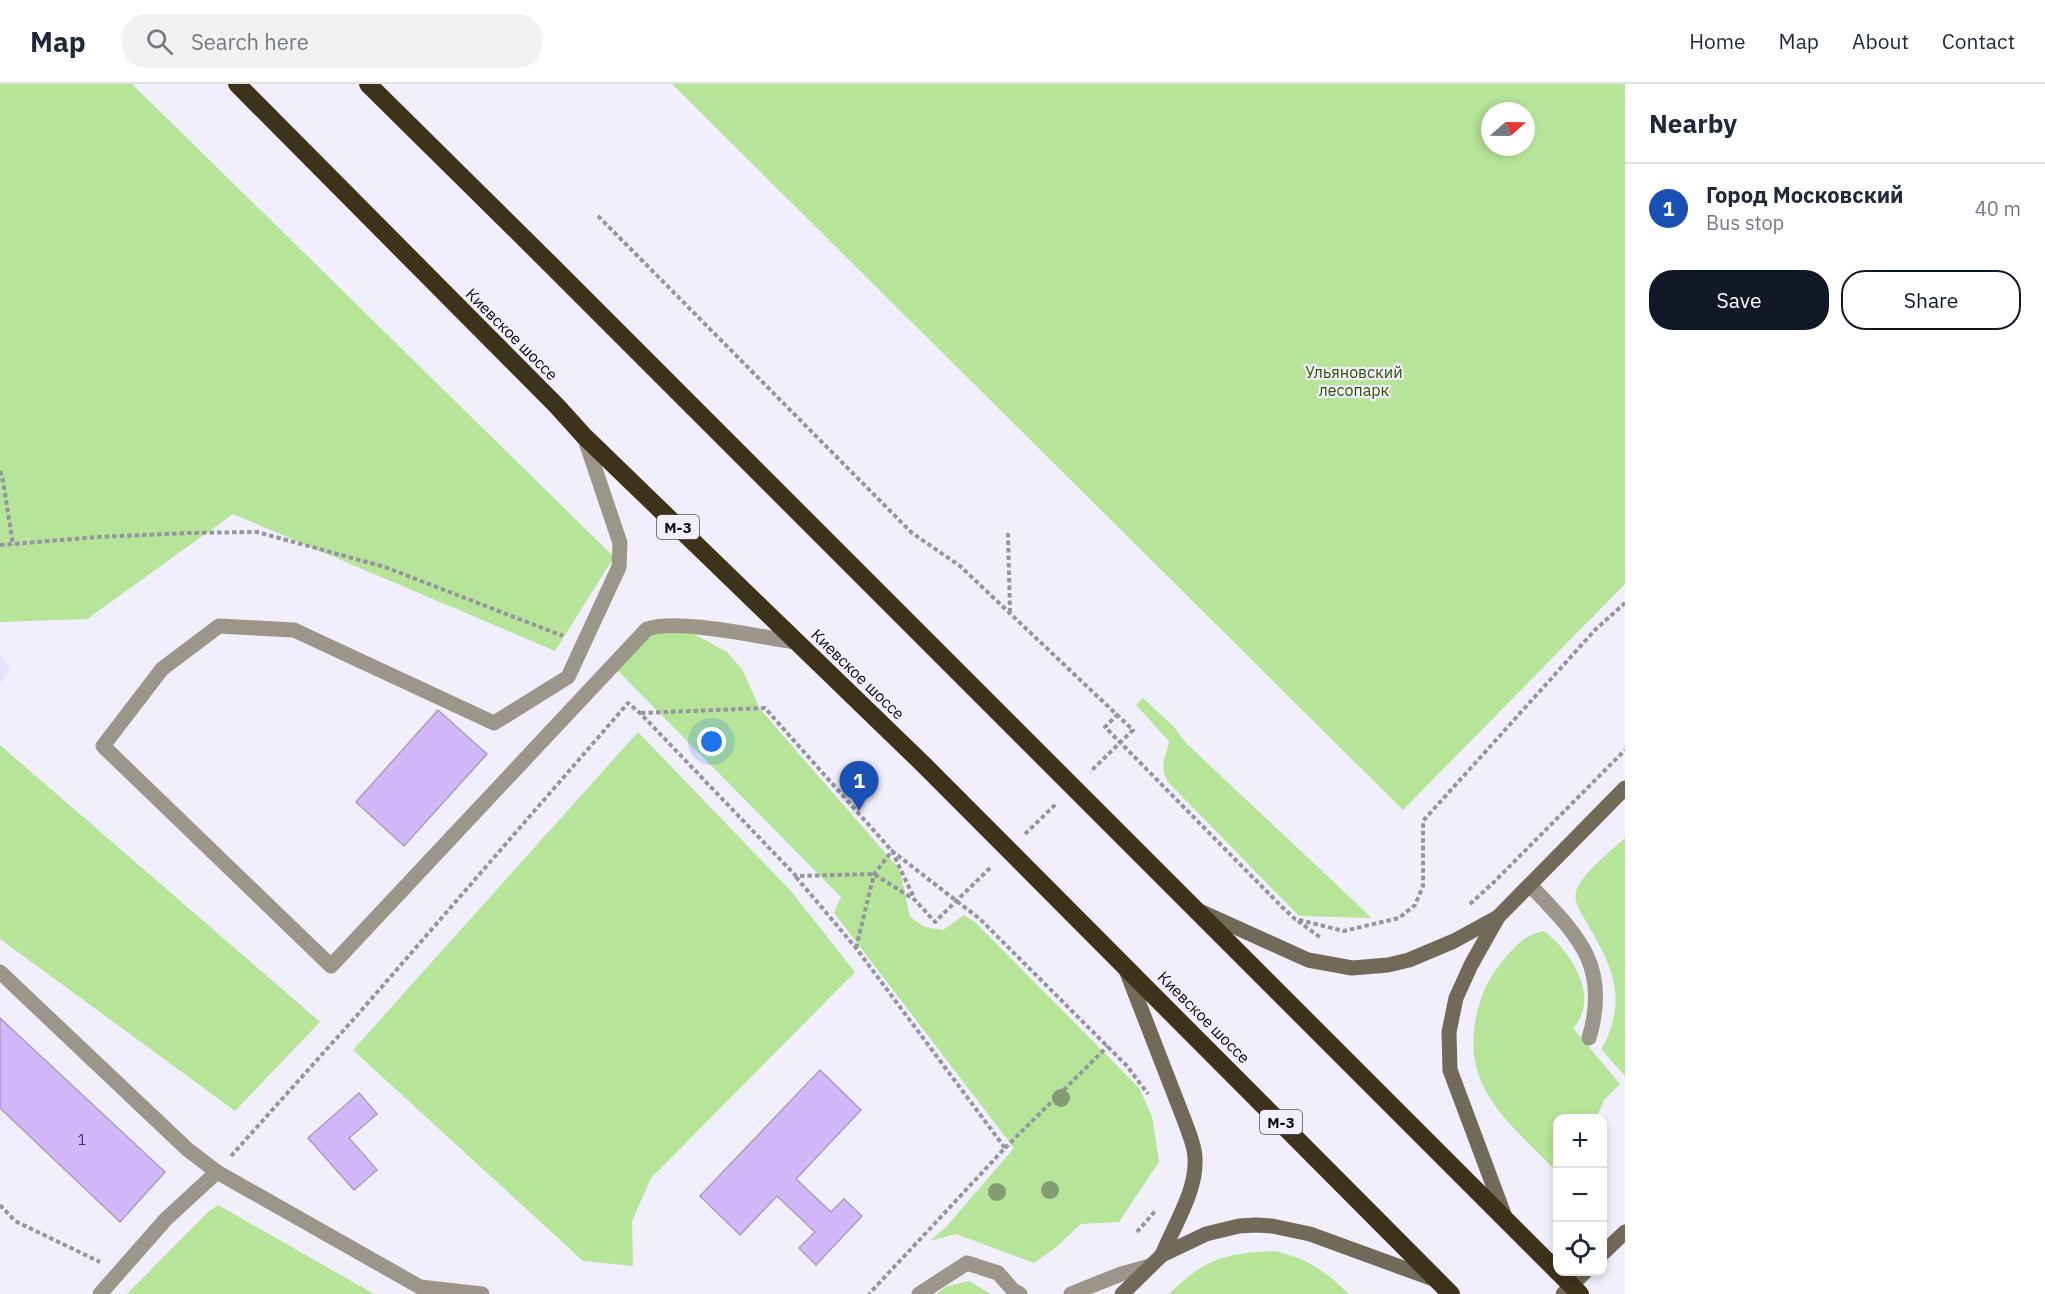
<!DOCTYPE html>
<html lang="en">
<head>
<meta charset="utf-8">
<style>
	:root { --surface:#fff; --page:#f2f2f3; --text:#1f2937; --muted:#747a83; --line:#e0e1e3; --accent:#111827 }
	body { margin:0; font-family:"IBM Plex Sans",sans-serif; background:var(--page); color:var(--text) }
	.controls { position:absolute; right:18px; bottom:18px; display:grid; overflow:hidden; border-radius:12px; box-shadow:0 3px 9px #0003 }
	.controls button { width:54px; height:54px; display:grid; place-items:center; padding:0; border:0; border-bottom:2px solid var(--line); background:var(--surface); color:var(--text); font:30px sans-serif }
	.compass { position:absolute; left:1481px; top:18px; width:54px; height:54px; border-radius:50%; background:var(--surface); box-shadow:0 3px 9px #0003; rotate:70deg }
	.you { position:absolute; left:712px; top:658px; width:21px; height:21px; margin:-15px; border:4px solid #fff; border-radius:50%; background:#1a73e8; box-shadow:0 0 0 9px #1a73e833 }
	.badge { display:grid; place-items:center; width:39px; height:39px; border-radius:50%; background:var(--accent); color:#fff; font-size:20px; font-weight:700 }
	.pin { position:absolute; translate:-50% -50px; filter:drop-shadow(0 2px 3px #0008) }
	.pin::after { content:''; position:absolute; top:32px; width:21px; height:18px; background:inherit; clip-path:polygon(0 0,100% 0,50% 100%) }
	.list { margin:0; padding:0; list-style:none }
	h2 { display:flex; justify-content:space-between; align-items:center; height:78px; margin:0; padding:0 24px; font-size:26px }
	h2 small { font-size:20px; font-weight:400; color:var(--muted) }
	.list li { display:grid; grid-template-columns:39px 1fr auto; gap:18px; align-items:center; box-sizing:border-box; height:90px; padding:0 24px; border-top:2px solid var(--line) }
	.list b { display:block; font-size:22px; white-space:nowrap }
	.list p { margin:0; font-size:20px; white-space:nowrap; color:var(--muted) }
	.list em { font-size:20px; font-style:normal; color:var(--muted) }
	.actions { display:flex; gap:12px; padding:18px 24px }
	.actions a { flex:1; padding:14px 0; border:2px solid var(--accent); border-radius:24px; text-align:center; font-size:21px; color:var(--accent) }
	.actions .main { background:var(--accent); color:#fff }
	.icon { flex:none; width:33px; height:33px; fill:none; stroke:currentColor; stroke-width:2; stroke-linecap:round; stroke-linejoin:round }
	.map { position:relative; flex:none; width:1625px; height:1210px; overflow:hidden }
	header { display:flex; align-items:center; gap:36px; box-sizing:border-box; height:84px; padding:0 30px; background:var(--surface); border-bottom:2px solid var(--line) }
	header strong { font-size:28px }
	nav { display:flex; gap:33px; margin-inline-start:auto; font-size:21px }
	.search { width:420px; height:54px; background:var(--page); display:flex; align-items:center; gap:15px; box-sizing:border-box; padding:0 21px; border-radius:24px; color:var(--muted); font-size:22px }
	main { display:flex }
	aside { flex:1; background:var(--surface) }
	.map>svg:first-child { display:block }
</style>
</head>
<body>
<header>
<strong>Map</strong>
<div class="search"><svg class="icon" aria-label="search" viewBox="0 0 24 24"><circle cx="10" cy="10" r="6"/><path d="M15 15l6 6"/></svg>Search here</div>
<nav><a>Home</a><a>Map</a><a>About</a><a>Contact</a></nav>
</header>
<main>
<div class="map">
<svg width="1625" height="1210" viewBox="0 0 1625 1210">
	<rect width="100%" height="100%" fill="#f1effb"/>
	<!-- built -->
	<polygon fill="#e5e1fe" points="0,569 10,585 0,600"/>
	<!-- green -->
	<g fill="#b6e498" fill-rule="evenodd">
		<polygon points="0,0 132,0 614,473 555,567 233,430 87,535 0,538"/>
		<path d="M672 0H1625V500L1403 726ZM1490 27H1526V63H1490Z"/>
		<polygon points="657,547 694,550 727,568 742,585 760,625 900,786 910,833 925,843 943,846 964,831 975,838 1139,1004 1152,1032 1159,1078 1119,1138 1081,1140 1055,1164 1034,1179 956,1150 930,1157 946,1143 1014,1064 834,829 841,813 615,584 645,552"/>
		<path d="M1143 614 1174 643 1186 659 1372 834 1299 832 1169 699C1158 682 1166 674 1169 657L1136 621Z"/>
		<polygon points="638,648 790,806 855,888 651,1094 632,1137 633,1182 583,1177 353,966"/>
		<polygon points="0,661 320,938 235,1027 0,855"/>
		<path d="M1625 754V992L1601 965C1607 957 1609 949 1612 940 1623 902 1607 874 1588 841 1583 831 1573 820 1576 808 1580 791 1612 766 1625 754Z"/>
		<path d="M1544 847C1571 867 1601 914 1573 944L1620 1000 1604 1016 1596 1034H1558L1557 1088C1512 1040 1461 1007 1476 933 1480 915 1486 898 1498 883 1511 867 1523 850 1544 847Z"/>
		<polygon points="218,1121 374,1210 127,1210 208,1128"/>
		<path d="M1274 1167C1307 1174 1325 1187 1349 1210H1169C1204 1175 1226 1169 1274 1167Z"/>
		<polygon points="969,1197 991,1210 936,1210 947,1202"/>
	</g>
	<!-- building -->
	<g fill="#d1b8fa" stroke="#a79db8" stroke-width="1.5">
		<polygon points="438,626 487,670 404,762 356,718"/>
		<polygon points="0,934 165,1088 120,1138 0,1024"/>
		<polygon points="820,986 861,1026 796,1095 831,1128 844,1115 862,1132 816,1181 799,1164 815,1148 777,1112 740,1151 700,1112"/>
		<polygon points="359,1009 377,1030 349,1054 377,1086 354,1106 308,1054"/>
	</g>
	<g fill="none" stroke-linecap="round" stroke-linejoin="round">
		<!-- path -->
		<g stroke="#96949f" stroke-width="4" stroke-dasharray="4.5 3" stroke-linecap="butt">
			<polyline points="598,132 912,449 960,482 1133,646 1090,688"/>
			<polyline points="0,387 3,397 13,461"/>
			<polyline points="1008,449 1010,528"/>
			<polyline points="0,461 98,453 187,449 257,448 385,483 563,552"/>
			<polyline points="641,629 765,624 892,767 914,814"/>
			<polyline points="1118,630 1105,643 1282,823 1295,835 1344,847 1399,834 1415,821 1423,802 1423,737 1595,546 1625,519"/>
			<polyline points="1025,750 1056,720"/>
			<polyline points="796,793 856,864 1005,1064 869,1210"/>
			<polyline points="1470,820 1494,798 1625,666"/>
			<polyline points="1298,837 1321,854"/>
			<polyline points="856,864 874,790 892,767 980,835 1127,982 1148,1010"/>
			<polyline points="1005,1064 1108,962"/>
			<polyline points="231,1072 360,928 628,619 640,629 796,792 874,790 915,816 935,838 991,783"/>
			<polyline points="0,1121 15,1137 100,1178"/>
			<polyline points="1137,1148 1156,1126"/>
		</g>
		<!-- lane -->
		<g stroke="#9b958a" stroke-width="15">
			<path d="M584 352 620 459 619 483 568 593 494 639 294 546 219 542 162 585 103 662 331 882 647 545C677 534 760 553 795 558"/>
			<path d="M1530 801C1576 850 1611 880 1589 954"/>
			<polyline points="0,888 187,1065 217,1088 166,1135 100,1210"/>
			<polyline points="217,1088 420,1203 482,1210"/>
			<polyline points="919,1210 967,1179 998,1189 1013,1206 1020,1210"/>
			<polyline points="1071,1210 1121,1190 1150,1182"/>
		</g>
		<!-- secondary -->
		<g stroke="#726a59" stroke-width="15">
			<polyline points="1202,828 1308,876 1352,884 1388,881 1409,876 1454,857 1498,833"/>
			<path d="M1126 886 1185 1038C1189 1050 1195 1062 1195 1074 1197 1107 1174 1141 1162 1171"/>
			<polyline points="1505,1133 1450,986 1449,948 1456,914 1471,881 1498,833 1625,704"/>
			<polyline points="1602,1170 1625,1148"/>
			<polyline points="1122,1210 1162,1171 1206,1150 1239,1142 1256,1141 1272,1142 1310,1150 1436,1196"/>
			<polyline points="1563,1210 1585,1188"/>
		</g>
		<!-- highway -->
		<g stroke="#3d331b" stroke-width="18">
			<polyline points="237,0 556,321 584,352 924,681 1451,1210"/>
			<polyline points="368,0 549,179 1580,1210"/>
		</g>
	</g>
	<!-- trees -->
	<g fill="#859b71">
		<circle cx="1061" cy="1014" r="9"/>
		<circle cx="1050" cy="1106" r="9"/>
		<circle cx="997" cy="1108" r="9"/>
	</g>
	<g text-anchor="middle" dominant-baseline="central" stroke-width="4.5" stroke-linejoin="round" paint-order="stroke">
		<!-- number labels -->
		<g font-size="14" fill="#3d364e">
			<text x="82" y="1056">1</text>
		</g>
		<!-- shield labels -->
		<g fill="#f1effb" stroke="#514f59" stroke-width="1.5">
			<rect x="657" y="431" width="42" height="24" rx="4.5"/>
			<rect x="1260" y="1026" width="42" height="24" rx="4.5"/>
		</g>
		<g font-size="15" font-weight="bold" fill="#0c0a14">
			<text x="678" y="443">М-3</text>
			<text x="1281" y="1038">М-3</text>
		</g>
		<!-- street labels -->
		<g font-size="16" fill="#0c0a14" stroke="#f1effb">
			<text transform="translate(512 250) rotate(45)">Киевское шоссе</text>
			<text transform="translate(858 590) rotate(44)">Киевское шоссе</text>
			<text transform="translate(1204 933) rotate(45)">Киевское шоссе</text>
		</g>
		<!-- park labels -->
		<g font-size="16" fill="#2d5600" stroke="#f1effb">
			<text x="1354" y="288">Ульяновский<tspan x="1354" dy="18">лесопарк</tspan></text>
		</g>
	</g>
</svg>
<div class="controls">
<button>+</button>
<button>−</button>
<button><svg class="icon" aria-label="locate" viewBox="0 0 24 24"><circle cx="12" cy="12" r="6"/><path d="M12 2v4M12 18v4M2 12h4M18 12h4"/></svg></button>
</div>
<svg class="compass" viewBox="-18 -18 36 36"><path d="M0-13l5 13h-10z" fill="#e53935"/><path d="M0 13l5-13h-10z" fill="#747a83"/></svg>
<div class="you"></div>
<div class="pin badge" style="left:859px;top:727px;background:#1a4fb4">1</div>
</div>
<aside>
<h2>Nearby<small></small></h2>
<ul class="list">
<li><span class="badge" style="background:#1a4fb4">1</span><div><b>Город Московский</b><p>Bus stop</p></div><em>40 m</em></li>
</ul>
<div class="actions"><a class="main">Save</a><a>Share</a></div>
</aside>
</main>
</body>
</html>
